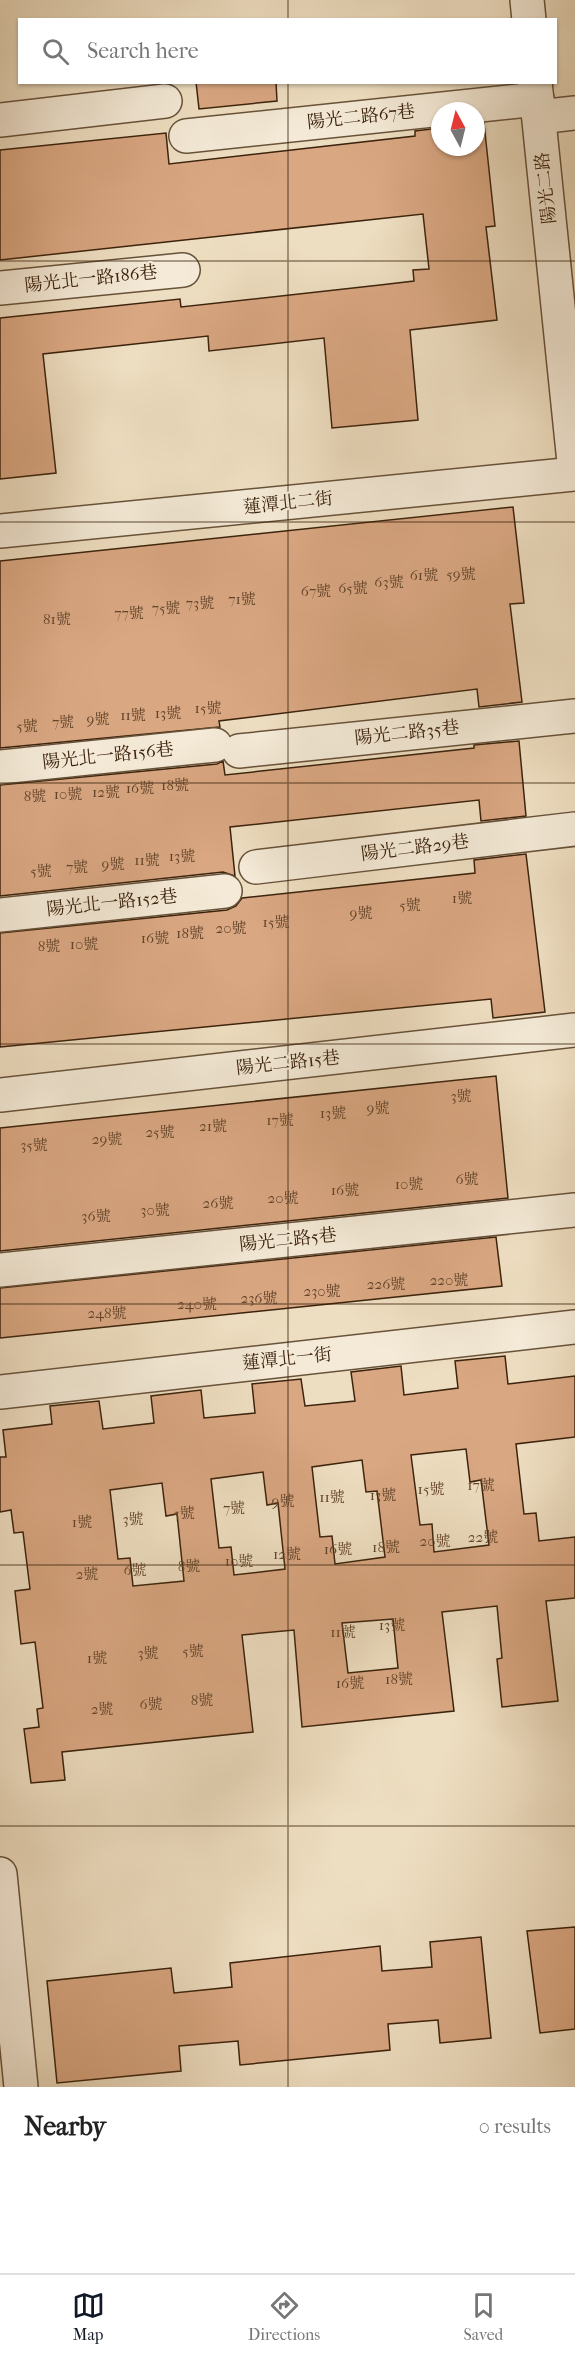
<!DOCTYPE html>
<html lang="en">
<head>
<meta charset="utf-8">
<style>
	:root { --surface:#fff; --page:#f6f6f6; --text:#222; --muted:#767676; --line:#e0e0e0; --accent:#111827 }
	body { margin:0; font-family:"IM FELL French Canon","Noto Serif TC",serif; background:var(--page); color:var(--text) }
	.compass { position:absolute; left:431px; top:102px; width:54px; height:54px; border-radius:50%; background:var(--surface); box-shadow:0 2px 4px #0004; rotate:353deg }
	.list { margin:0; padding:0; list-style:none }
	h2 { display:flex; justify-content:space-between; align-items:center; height:78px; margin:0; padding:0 24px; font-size:26px }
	h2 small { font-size:20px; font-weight:400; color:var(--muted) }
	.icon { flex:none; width:33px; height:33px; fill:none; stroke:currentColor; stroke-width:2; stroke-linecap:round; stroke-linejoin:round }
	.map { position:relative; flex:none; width:575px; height:2087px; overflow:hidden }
	.search { position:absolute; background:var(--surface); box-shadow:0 2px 4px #0004; left:18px; right:18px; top:18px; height:66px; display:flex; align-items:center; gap:15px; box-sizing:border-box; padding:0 21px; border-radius:0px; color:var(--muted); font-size:22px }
	.sheet { height:186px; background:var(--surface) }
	nav { display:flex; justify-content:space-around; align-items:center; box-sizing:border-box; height:84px; border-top:2px solid var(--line); background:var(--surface); font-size:16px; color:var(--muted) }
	nav a { display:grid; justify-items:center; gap:3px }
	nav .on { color:var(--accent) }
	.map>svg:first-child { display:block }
</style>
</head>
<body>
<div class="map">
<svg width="575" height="2087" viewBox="0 0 575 2087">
	<rect width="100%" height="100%" fill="#eedec1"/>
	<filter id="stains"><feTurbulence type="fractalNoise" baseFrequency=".00333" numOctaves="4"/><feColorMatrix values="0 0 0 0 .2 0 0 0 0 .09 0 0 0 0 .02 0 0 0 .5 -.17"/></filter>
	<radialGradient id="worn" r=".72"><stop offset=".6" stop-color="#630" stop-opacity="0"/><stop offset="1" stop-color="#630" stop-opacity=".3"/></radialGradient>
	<!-- building -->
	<g fill="#d9a782" stroke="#3c230d" stroke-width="1.5" fill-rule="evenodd">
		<polygon points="196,82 276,82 277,101 199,109"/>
		<polygon points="484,123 495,226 486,227 497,320 410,330 418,420 332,428 324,338 209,351 208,336 43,354 56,473 0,479 0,318 180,299 181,307 380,285 414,281 413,270 429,269 423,214 0,260 0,150 166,133 169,164 415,136 415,131 440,128 440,147 476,147 476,124"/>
		<polygon points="513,507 524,603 510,604 522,702 479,707 477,689 219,721 220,727 0,748 0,561"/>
		<polygon points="519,741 526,816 481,821 479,800 230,827 235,876 223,872 0,896 0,785 217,764 223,761 225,775 474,748 474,745"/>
		<polygon points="526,854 545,1012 493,1018 491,999 0,1047 0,933 227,910 236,906 242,898 475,873 474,860"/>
		<polygon points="496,1076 508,1198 0,1251 0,1128"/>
		<polygon points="496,1237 502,1286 0,1338 0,1288"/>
		<path d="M505 1356 508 1384 575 1376V1437L516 1444 524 1514 536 1513 539 1541 575 1537V1598L546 1601 558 1701 502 1707 497 1659 502 1658 497 1606 442 1612 454 1711 302 1727 294 1630 242 1635 253 1732 62 1752 65 1780 31 1783 24 1729 39 1727 37 1709 43 1708 35 1642 21 1644 15 1591 30 1589 23 1532 14 1533 11 1510 0 1512V1457H6L3 1430 52 1424 50 1406 99 1401 103 1429 154 1423 151 1396 201 1390 204 1418 255 1413 252 1384 301 1379 305 1406 355 1401 351 1372 401 1366 404 1395 458 1388 455 1361ZM466 1449 470 1482 481 1480 489 1545 434 1552 432 1524 420 1525 411 1455ZM362 1460 366 1492 377 1491 385 1557 335 1564 332 1536 320 1537 312 1467ZM263 1472 267 1505 278 1503 285 1569 234 1575 231 1547 219 1548 211 1479ZM162 1483 166 1516 177 1514 184 1581 133 1586 130 1558 118 1559 110 1490ZM393 1619 398 1668 348 1673 342 1623Z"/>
		<polygon points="575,1927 575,2029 540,2033 527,1931"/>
		<polygon points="481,1937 491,2038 440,2043 438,2020 388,2024 390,2050 240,2065 238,2041 179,2046 181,2071 57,2083 47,1981 171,1968 174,1993 232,1987 230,1963 380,1946 382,1971 432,1967 430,1942"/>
	</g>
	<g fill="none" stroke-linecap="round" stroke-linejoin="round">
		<defs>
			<g id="minor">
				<polyline points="527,0 529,20"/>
				<polyline points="535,82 575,472"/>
				<polyline points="539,117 575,113"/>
				<polyline points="0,120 165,101"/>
				<polyline points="186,136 537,99"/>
				<polyline points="0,288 183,270"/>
				<polyline points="0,531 575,474"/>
				<polyline points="239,751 575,716"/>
				<polyline points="0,767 215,745"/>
				<polyline points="256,867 575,829"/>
				<polyline points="0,915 225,891"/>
				<polyline points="0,1095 575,1030"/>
				<polyline points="0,1270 575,1210"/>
				<polyline points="0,1392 575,1327"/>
				<polyline points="0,1874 21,2087"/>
			</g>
		</defs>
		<!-- minor casing -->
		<use href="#minor" stroke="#68523a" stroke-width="36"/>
		<!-- minor -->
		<use href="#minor" stroke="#f4ead7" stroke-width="33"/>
	</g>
	<!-- grid -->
	<path fill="none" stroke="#3c230d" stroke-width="1.5" stroke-opacity="0.55" d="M288 0V20M288 82V2087M0 261H575M0 522H575M0 783H575M0 1044H575M0 1304H575M0 1565H575M0 1826H575"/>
	<g text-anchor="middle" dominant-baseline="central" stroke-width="4.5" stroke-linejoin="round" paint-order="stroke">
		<!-- number labels -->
		<g font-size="15" fill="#63442a">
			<text x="461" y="574">59號</text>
			<text x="424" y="575">61號</text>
			<text x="389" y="582">63號</text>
			<text x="353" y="588">65號</text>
			<text x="316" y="591">67號</text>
			<text x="242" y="599">71號</text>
			<text x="200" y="603">73號</text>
			<text x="166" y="608">75號</text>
			<text x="129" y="613">77號</text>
			<text x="57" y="619">81號</text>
			<text x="208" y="708">15號</text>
			<text x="168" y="713">13號</text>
			<text x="133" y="715">11號</text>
			<text x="98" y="719">9號</text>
			<text x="63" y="722">7號</text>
			<text x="27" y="726">5號</text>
			<text x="175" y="785">18號</text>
			<text x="140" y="788">16號</text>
			<text x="106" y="792">12號</text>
			<text x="68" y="794">10號</text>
			<text x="35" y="796">8號</text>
			<text x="182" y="856">13號</text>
			<text x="147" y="860">11號</text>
			<text x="113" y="864">9號</text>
			<text x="77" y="867">7號</text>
			<text x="41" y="871">5號</text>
			<text x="462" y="898">1號</text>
			<text x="410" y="905">5號</text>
			<text x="361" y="913">9號</text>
			<text x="276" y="922">15號</text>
			<text x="231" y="928">20號</text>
			<text x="190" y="933">18號</text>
			<text x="155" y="938">16號</text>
			<text x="84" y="944">10號</text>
			<text x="49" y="946">8號</text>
			<text x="461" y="1096">3號</text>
			<text x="378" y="1108">9號</text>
			<text x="333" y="1113">13號</text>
			<text x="280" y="1120">17號</text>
			<text x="213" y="1126">21號</text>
			<text x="160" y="1132">25號</text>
			<text x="107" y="1139">29號</text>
			<text x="34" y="1145">35號</text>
			<text x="467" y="1179">6號</text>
			<text x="409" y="1184">10號</text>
			<text x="345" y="1190">16號</text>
			<text x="283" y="1198">20號</text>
			<text x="218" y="1203">26號</text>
			<text x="155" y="1210">30號</text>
			<text x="96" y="1216">36號</text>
			<text x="449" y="1280">220號</text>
			<text x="386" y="1284">226號</text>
			<text x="322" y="1291">230號</text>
			<text x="259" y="1298">236號</text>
			<text x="197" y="1304">240號</text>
			<text x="107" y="1313">248號</text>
			<text x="481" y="1485">17號</text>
			<text x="431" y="1489">15號</text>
			<text x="383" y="1495">13號</text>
			<text x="332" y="1497">11號</text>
			<text x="283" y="1501">9號</text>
			<text x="234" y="1508">7號</text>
			<text x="184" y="1513">5號</text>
			<text x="133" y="1519">3號</text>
			<text x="82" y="1522">1號</text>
			<text x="483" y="1537">22號</text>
			<text x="435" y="1541">20號</text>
			<text x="386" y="1547">18號</text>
			<text x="338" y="1549">16號</text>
			<text x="287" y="1554">12號</text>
			<text x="239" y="1561">10號</text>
			<text x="189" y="1566">8號</text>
			<text x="135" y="1570">6號</text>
			<text x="87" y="1574">2號</text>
			<text x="392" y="1625">13號</text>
			<text x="343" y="1632">11號</text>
			<text x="193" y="1651">5號</text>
			<text x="148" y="1653">3號</text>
			<text x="97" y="1658">1號</text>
			<text x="399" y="1679">18號</text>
			<text x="350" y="1683">16號</text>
			<text x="202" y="1700">8號</text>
			<text x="151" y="1704">6號</text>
			<text x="102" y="1709">2號</text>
		</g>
		<!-- street labels -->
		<g font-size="18" fill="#3c230d" stroke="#f4ead7">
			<text transform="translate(361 117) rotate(-6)">陽光二路67巷</text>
			<text transform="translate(546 188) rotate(-96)">陽光二路</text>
			<text transform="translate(91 279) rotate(-6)">陽光北一路186巷</text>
			<text transform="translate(288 503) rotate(-6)">蓮潭北二街</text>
			<text transform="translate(407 733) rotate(-6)">陽光二路35巷</text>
			<text transform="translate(108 756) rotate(-6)">陽光北一路156巷</text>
			<text transform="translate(415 848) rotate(-7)">陽光二路29巷</text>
			<text transform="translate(112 903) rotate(-6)">陽光北一路152巷</text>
			<text transform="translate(288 1063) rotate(-6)">陽光二路15巷</text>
			<text transform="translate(288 1240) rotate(-6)">陽光二路5巷</text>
			<text transform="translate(287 1359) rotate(-6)">蓮潭北一街</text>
		</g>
	</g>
	<rect width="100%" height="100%" filter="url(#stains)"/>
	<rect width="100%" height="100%" fill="url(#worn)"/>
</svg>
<svg class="compass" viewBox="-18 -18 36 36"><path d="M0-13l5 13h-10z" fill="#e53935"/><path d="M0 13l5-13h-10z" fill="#767676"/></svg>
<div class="search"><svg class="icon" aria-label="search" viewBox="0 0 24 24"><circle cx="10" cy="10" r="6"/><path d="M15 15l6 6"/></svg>Search here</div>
</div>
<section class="sheet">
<h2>Nearby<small>0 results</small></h2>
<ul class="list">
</ul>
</section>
<nav>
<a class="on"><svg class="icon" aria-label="map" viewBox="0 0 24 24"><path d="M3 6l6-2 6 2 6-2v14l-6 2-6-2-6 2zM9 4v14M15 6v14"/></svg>Map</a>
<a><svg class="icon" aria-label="directions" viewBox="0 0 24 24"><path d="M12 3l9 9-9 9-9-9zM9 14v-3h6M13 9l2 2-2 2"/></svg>Directions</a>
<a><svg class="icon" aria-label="saved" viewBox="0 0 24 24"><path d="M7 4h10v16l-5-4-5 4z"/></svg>Saved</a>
</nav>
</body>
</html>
